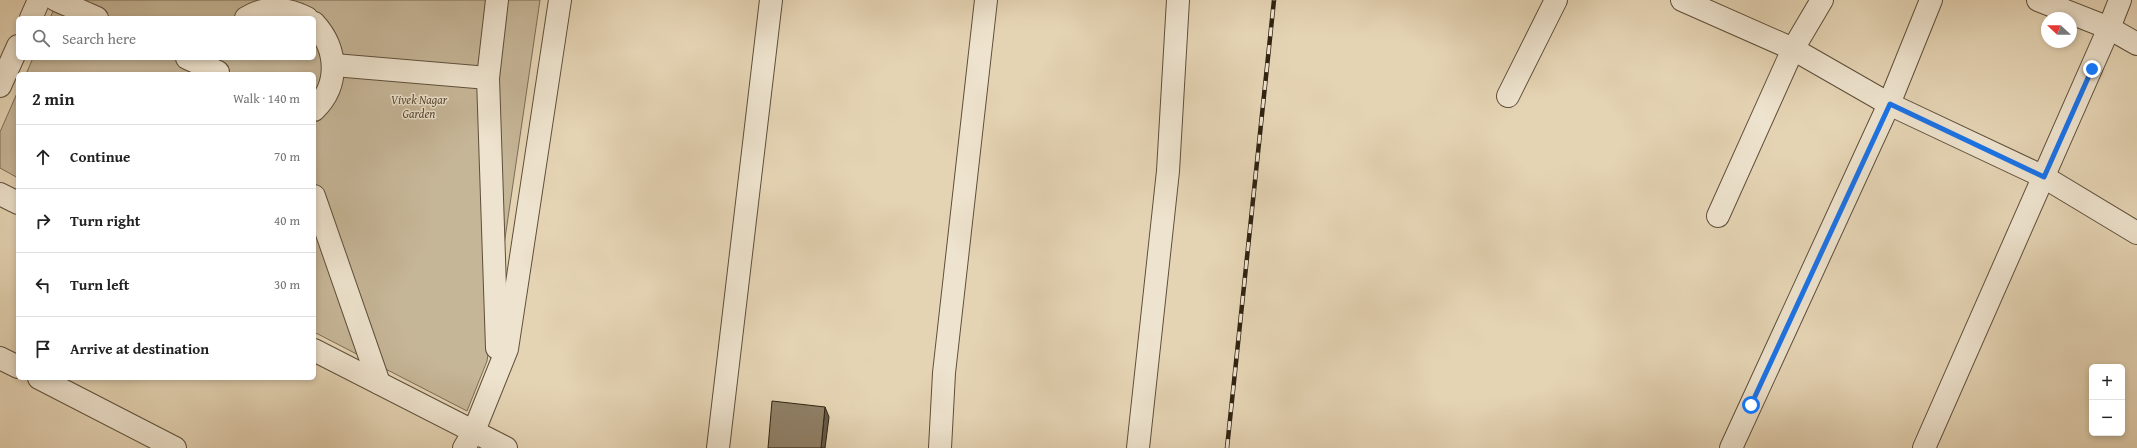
<!DOCTYPE html>
<html lang="en">
<head>
<meta charset="utf-8">
<style>
	:root { --surface:#fff; --page:#f6f6f6; --text:#222; --muted:#767676; --line:#e0e0e0 }
	body { margin:0; font-family:"Gentium Book Plus",serif; background:var(--page); color:var(--text) }
	.controls { position:absolute; right:12px; bottom:12px; display:grid; overflow:hidden; border-radius:6px; box-shadow:0 2px 6px #0003 }
	.controls button { width:36px; height:36px; display:grid; place-items:center; padding:0; border:0; border-bottom:1px solid var(--line); background:var(--surface); color:var(--text); font:20px sans-serif }
	.compass { position:absolute; left:2041px; top:12px; width:36px; height:36px; border-radius:50%; background:var(--surface); box-shadow:0 2px 6px #0003; rotate:292deg }
	.stop { position:absolute; width:12px; height:12px; margin:-9px; border:3px solid #1a73e8; border-radius:50%; background:#fff }
	.stop.end { background:#1a73e8; border-color:#fff; box-shadow:0 1px 4px #0008 }
	.list { margin:0; padding:0; list-style:none }
	h2 { display:flex; justify-content:space-between; align-items:center; height:52px; margin:0; padding:0 16px; font-size:17px }
	h2 small { font-size:13px; font-weight:400; color:var(--muted) }
	.list li { display:grid; grid-template-columns:26px 1fr auto; gap:12px; align-items:center; box-sizing:border-box; height:64px; padding:0 16px; border-top:1px solid var(--line) }
	.list b { display:block; font-size:15px; white-space:nowrap }
	.list em { font-size:13px; font-style:normal; color:var(--muted) }
	.icon { flex:none; width:22px; height:22px; fill:none; stroke:currentColor; stroke-width:2; stroke-linecap:round; stroke-linejoin:round }
	.map { position:relative; flex:none; width:2137px; height:448px; overflow:hidden }
	.search { position:absolute; background:var(--surface); box-shadow:0 2px 6px #0003; left:16px; top:16px; width:300px; height:44px; display:flex; align-items:center; gap:10px; box-sizing:border-box; padding:0 14px; border-radius:6px; color:var(--muted); font-size:15px }
	.panel { position:absolute; background:var(--surface); box-shadow:0 2px 6px #0003; left:16px; top:72px; width:300px; height:308px; border-radius:6px }
	.map>svg:first-child { display:block }
</style>
</head>
<body>
<div class="map">
<svg width="2137" height="448" viewBox="0 0 2137 448">
	<rect width="100%" height="100%" fill="#e5d4b4"/>
	<filter id="stains"><feTurbulence type="fractalNoise" baseFrequency=".005" numOctaves="4"/><feColorMatrix values="0 0 0 0 .2 0 0 0 0 .09 0 0 0 0 .02 0 0 0 .5 -.17"/></filter>
	<radialGradient id="worn" r=".72"><stop offset=".6" stop-color="#630" stop-opacity="0"/><stop offset="1" stop-color="#630" stop-opacity=".3"/></radialGradient>
	<!-- green -->
	<g fill="#c6b698" stroke="#7c6c55">
		<polygon points="58,0 540,0 487,361 467,411 314,332 314,74 26,74 33,58 314,58 314,18 50,18"/>
		<polygon points="18,91 18,178 0,168 0,132"/>
	</g>
	<g fill="none" stroke-linecap="round" stroke-linejoin="round">
		<defs>
			<g id="minor">
				<polyline points="56,0 97,18"/>
				<polyline points="1682,0 1793,49 1889,104 2044,177 2137,233"/>
				<polyline points="2038,0 2109,28 2137,44"/>
				<polyline points="31,18 39,0"/>
				<path d="M246 18C264 6 288 8 307 18"/>
				<path d="M314 23C338 49 340 85 314 110"/>
				<polyline points="187,58 218,72"/>
				<polyline points="334,65 488,78 497,348"/>
				<polyline points="488,78 497,0"/>
				<polyline points="0,86 18,46"/>
				<polyline points="1508,96 1556,0"/>
				<polyline points="0,194 18,203"/>
				<polyline points="314,196 379,383"/>
				<polyline points="1718,216 1793,49 1822,0"/>
				<polyline points="314,350 506,448"/>
				<polyline points="0,358 18,367"/>
				<polyline points="39,378 175,448"/>
				<polyline points="464,448 474,431 507,349 560,0"/>
				<polyline points="718,448 771,0"/>
				<polyline points="940,448 944,373 986,0"/>
				<polyline points="1138,448 1168,171 1178,0"/>
				<polyline points="1731,448 1889,104 1931,0"/>
				<polyline points="1924,448 2109,28 2120,0"/>
			</g>
		</defs>
		<!-- minor casing -->
		<use href="#minor" stroke="#5e4f3a" stroke-width="24"/>
		<!-- minor -->
		<use href="#minor" stroke="#eee3ce" stroke-width="22"/>
		<defs>
			<polyline id="rail" points="1227,448 1274,0"/>
		</defs>
		<!-- rail casing -->
		<use href="#rail" stroke="#312312" stroke-width="4.5"/>
		<!-- rail -->
		<use href="#rail" stroke="#eee3ce" stroke-width="3" stroke-dasharray="9" stroke-linecap="butt"/>
	</g>
	<!-- shaded-wall -->
	<polygon fill="#645947" stroke="#312312" points="825,407 829,417 825,448 821,448"/>
	<!-- building -->
	<polygon fill="#8f7f66" stroke="#312312" points="772,401 825,407 821,448 768,448"/>
	<g fill="none" stroke-linecap="round" stroke-linejoin="round">
		<!-- route -->
		<polyline stroke="#1a73e8" stroke-width="5" points="1751,405 1890,104 2044,177 2092,69"/>
	</g>
	<g text-anchor="middle" dominant-baseline="central" stroke-width="3" stroke-linejoin="round" paint-order="stroke">
		<!-- park labels -->
		<g font-size="12" font-style="italic" fill="#564834" stroke="#eee3ce">
			<text x="419" y="99">Vivek Nagar<tspan x="419" dy="14">Garden</tspan></text>
		</g>
	</g>
	<rect width="100%" height="100%" filter="url(#stains)"/>
	<rect width="100%" height="100%" fill="url(#worn)"/>
</svg>
<div class="controls">
<button>+</button>
<button>−</button>
</div>
<svg class="compass" viewBox="-18 -18 36 36"><path d="M0-13l5 13h-10z" fill="#e53935"/><path d="M0 13l5-13h-10z" fill="#767676"/></svg>
<div class="stop" style="left:1751px;top:405px"></div>
<div class="stop end" style="left:2092px;top:69px"></div>
<div class="search"><svg class="icon" aria-label="search" viewBox="0 0 24 24"><circle cx="10" cy="10" r="6"/><path d="M15 15l6 6"/></svg>Search here</div>
<section class="panel">
<h2>2 min<small>Walk · 140 m</small></h2>
<ul class="list">
<li><svg class="icon" aria-label="ahead" viewBox="0 0 24 24"><path d="M12 20V5M6 11l6-6 6 6"/></svg><div><b>Continue</b></div><em>70 m</em></li>
<li><svg class="icon" aria-label="right" viewBox="0 0 24 24"><path d="M7 20v-9h11M14 6l5 5-5 5"/></svg><div><b>Turn right</b></div><em>40 m</em></li>
<li><svg class="icon" aria-label="left" viewBox="0 0 24 24"><path d="M17 20v-9H6M10 6l-5 5 5 5"/></svg><div><b>Turn left</b></div><em>30 m</em></li>
<li><svg class="icon" aria-label="arrive" viewBox="0 0 24 24"><path d="M6 21V4h12l-3 4 3 4H6"/></svg><div><b>Arrive at destination</b></div></li>
</ul>
</section>
</div>
</body>
</html>
